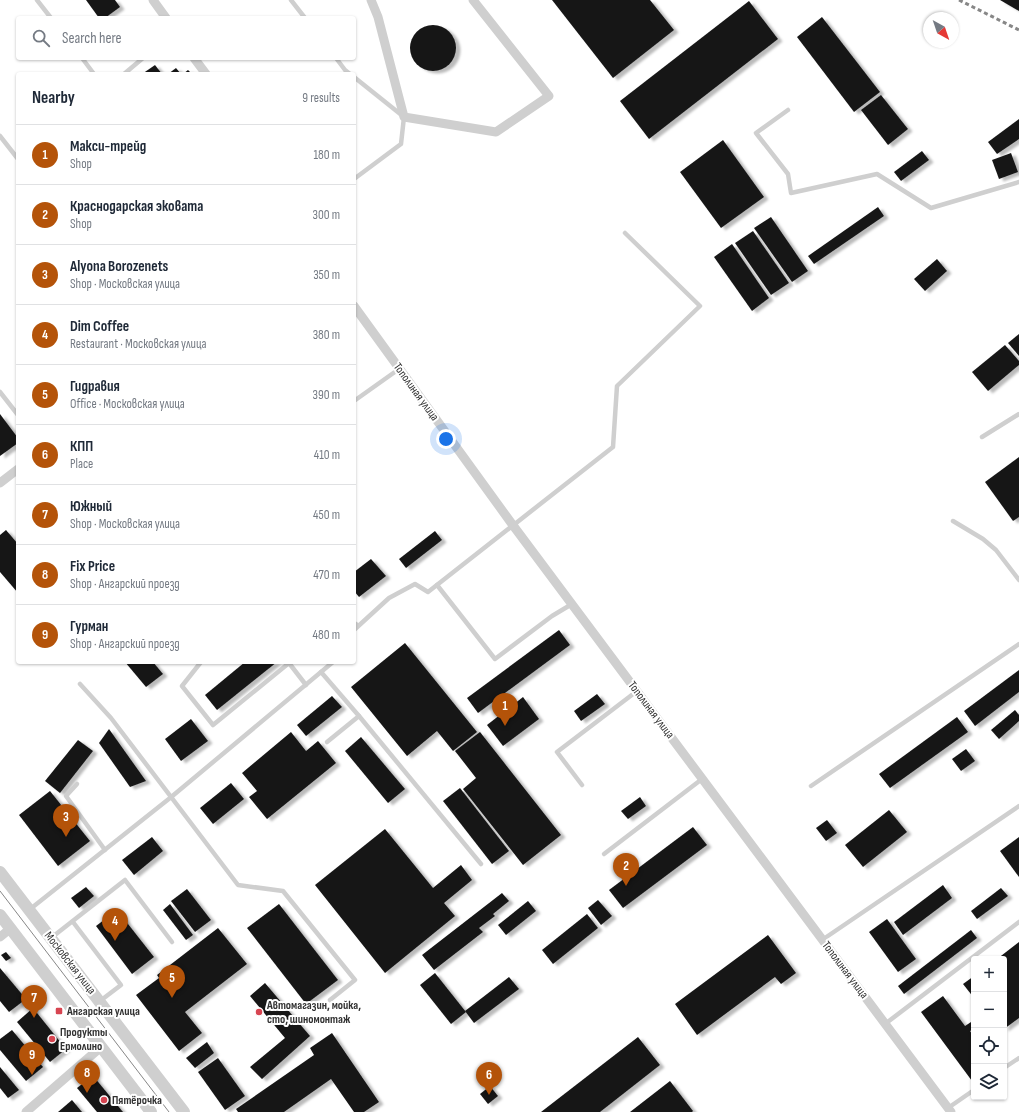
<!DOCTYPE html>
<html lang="en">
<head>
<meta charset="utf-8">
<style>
	:root { --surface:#fff; --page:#f6f6f7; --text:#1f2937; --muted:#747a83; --line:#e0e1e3; --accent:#b45309 }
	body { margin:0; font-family:"Sofia Sans Condensed",sans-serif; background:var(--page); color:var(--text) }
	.controls { position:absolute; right:12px; bottom:12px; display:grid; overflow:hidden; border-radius:4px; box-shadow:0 1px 3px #0004 }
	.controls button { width:36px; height:36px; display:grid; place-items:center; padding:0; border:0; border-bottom:1px solid var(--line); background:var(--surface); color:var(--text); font:20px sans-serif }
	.compass { position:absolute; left:923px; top:12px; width:36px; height:36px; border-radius:50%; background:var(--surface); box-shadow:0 1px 3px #0004; rotate:140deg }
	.you { position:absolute; left:446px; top:439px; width:14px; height:14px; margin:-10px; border:3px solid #fff; border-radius:50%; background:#1a73e8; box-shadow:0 0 0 6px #1a73e833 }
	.badge { display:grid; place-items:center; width:26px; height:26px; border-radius:50%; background:var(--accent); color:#fff; font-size:13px; font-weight:700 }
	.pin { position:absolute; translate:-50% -33px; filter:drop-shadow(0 1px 2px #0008) }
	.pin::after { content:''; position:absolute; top:21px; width:14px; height:12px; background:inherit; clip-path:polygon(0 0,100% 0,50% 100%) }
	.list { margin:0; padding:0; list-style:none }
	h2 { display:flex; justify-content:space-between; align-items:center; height:52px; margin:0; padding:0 16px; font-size:17px }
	h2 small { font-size:13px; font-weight:400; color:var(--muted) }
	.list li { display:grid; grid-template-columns:26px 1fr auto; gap:12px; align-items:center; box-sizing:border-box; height:60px; padding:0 16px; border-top:1px solid var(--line) }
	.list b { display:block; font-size:15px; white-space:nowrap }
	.list p { margin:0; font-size:13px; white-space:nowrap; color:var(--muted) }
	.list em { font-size:13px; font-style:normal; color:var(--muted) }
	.icon { flex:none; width:22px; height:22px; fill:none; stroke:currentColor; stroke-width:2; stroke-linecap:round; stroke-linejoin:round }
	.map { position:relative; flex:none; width:1019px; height:1112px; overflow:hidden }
	.search { position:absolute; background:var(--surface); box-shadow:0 1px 3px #0004; left:16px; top:16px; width:340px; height:44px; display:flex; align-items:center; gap:10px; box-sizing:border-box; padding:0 14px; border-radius:4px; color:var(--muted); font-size:15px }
	.panel { position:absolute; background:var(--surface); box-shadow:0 1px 3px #0004; left:16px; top:72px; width:340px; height:592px; border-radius:4px }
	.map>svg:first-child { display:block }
</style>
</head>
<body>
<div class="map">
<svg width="1019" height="1112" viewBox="0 0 1019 1112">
	<defs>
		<filter id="shadow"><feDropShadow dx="4.5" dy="2.5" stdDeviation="1" flood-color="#0004"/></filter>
	</defs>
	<rect width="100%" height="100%" fill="#fff"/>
	<!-- building -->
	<g fill="#191919" filter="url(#shadow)">
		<polygon points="86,0 115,0 120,7 105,18 99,18"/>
		<polygon points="552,0 650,0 674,30 613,78"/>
		<polygon points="1000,0 1019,0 1019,11"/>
		<polygon points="749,1 778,39 649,139 620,101"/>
		<polygon points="822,17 880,92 854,112 797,37"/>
		<circle cx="433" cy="48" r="23"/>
		<polygon points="155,65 162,74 142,74"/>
		<polygon points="176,68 181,74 168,74"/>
		<polygon points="188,70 192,74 183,74"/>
		<polygon points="881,95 908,129 888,145 861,110"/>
		<polygon points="1019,119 1019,139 997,154 988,142"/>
		<polygon points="723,140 764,197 721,228 680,172"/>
		<polygon points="922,151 929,160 901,181 894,172"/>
		<polygon points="1011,153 1018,172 999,179 992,160"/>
		<polygon points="878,207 884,216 814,264 808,256"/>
		<polygon points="771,217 808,271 792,282 754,228"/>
		<polygon points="753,231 789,283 771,295 735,243"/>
		<polygon points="732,244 769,298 752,311 714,257"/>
		<polygon points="937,259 947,271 925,291 914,279"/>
		<polygon points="1019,334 1019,356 1008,343"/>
		<polygon points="1005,345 1019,361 1019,365 988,391 972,372"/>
		<polygon points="0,414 18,438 18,443 0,456"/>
		<polygon points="1019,457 1019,517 1013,521 985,482"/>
		<polygon points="6,530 18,544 18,593 0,572 0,535"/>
		<polygon points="435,531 442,540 406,568 399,559"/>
		<polygon points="371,559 386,576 359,597 354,591 354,572"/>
		<polygon points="559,630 570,645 478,713 467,698"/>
		<polygon points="405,643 477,732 453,751 437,731 407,756 351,687"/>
		<polygon points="125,662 153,662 163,674 146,687"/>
		<polygon points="245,662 277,662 217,710 205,695"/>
		<polygon points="1019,670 1019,692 975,726 964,711"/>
		<polygon points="597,694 605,704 581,721 574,711"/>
		<polygon points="332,696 342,707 306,736 297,725"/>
		<polygon points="523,697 539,719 503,746 487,725"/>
		<polygon points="1015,710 1019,715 1019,721 999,739 991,730"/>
		<polygon points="957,717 968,732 890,788 879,774"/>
		<polygon points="191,719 208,741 181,761 165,739"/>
		<polygon points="109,729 146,781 130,787 99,743"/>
		<polygon points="291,732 306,751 318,741 336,763 267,819 249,797 257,791 242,773"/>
		<polygon points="480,732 561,835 523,865 463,789 476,778 455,751"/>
		<polygon points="361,737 405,789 388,803 345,751"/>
		<polygon points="78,740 93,751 60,793 45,781"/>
		<polygon points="966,749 975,761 961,771 952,759"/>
		<polygon points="231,783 244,799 213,824 200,808"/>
		<polygon points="460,788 509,851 492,864 443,801"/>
		<polygon points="50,791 90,841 58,866 19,815"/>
		<polygon points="640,797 646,806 628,819 621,811"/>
		<polygon points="889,810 907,832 863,867 845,845"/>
		<polygon points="827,820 837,833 826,841 816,828"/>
		<polygon points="693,827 707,845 623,908 609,890"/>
		<polygon points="385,829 433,888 461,865 472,880 444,903 455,916 385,973 315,885"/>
		<polygon points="152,837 163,851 134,875 122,860"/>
		<polygon points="1019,837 1019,877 1000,851"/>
		<polygon points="943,885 952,898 903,935 894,922"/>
		<polygon points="86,887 94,896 79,908 71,898"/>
		<polygon points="1001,888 1008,896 977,919 971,911"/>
		<polygon points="187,889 211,920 195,932 171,901"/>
		<polygon points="502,893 509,901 493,914 495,916 479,928 483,932 434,970 422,955"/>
		<polygon points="598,900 612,916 601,925 588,908"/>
		<polygon points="528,901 536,911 506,935 498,925"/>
		<polygon points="170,904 193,935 186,940 163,910"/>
		<polygon points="279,904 338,980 306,1004 247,928"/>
		<polygon points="117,910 154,957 132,974 96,926"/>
		<polygon points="587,914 598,928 553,964 542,950"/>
		<polygon points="887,919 916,959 898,972 869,932"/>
		<polygon points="218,928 247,964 185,1012 202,1033 179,1051 136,995 159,978 157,975"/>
		<polygon points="971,930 977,938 904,994 898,986"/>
		<polygon points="768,935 796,973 781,984 775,977 697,1035 675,1004"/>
		<polygon points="1019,942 1019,1018 1004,1029 1004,959 997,959"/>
		<polygon points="6,952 11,958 6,961 1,955"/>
		<polygon points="0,968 26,999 9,1012 0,1001"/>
		<polygon points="435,973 466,1012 451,1024 420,985"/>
		<polygon points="974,976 974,998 963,984"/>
		<polygon points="509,977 519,989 474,1023 465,1011"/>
		<polygon points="265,983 310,1036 262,1079 250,1067 285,1038 250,996"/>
		<polygon points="943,996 965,1026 974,1020 974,1029 970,1031 974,1037 974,1080 972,1081 921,1012"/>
		<polygon points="33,1008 66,1049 50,1062 17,1022"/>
		<polygon points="12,1030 43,1067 26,1081 0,1050 0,1039"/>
		<polygon points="332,1033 379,1102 364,1112 354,1112 331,1079 284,1112 238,1112 236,1109 314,1055 310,1048"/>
		<polygon points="638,1037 660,1065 600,1112 541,1112"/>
		<polygon points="207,1042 214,1053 195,1068 186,1058"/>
		<polygon points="218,1058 245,1096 225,1110 198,1072"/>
		<polygon points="0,1067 19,1090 8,1098 0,1088"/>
		<polygon points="91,1077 94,1077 123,1112 97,1112 77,1088"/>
		<polygon points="670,1081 693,1111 692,1112 630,1112"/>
		<polygon points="490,1086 498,1096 488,1104 480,1094"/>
		<polygon points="72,1100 82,1112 58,1112"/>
	</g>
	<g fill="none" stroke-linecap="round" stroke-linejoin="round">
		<!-- service -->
		<g stroke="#cfcfcf" stroke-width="4.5">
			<polyline points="37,0 51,18"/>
			<polyline points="291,0 305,18"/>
			<polyline points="82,58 94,74"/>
			<polyline points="336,58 345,70 350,74"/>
			<polyline points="124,74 143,58"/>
			<polyline points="354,77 404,117 401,144 354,179"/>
			<polyline points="788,110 756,133 788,174 791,193 877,174 931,208 1019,182"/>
			<polyline points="0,136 18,159"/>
			<polyline points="0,392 18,415"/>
			<polyline points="354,401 399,369"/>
			<polyline points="982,437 1019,414"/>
			<polyline points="953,521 983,539 996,550 1019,580"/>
			<polyline points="437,585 495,659 552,616 572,604"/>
			<polyline points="354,623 356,624 354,626"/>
			<polyline points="354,630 389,598 415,584 428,592 613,447 617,386 700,306 625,233"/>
			<polyline points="201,662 182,686 213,725 289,663 306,685"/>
			<polyline points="321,672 359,716 481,864"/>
			<polyline points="80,684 111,718 238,885 283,891 355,980 330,1000"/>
			<polyline points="327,742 359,716"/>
			<polyline points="77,784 66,796 105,850"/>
			<polyline points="582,785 557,752 637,691"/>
			<polyline points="811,786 1019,644"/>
			<polyline points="604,854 702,779"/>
			<polyline points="29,910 170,798 333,662"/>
			<polyline points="73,922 121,985 100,1001"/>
			<polyline points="51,938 125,880 172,942"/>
			<polyline points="822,940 1019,806"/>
			<polyline points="885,1024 1019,922"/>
			<polyline points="1004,1068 1019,1058"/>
			<polyline points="948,1108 974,1090"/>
		</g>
		<!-- minor -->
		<g stroke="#cfcfcf" stroke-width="9">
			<polyline points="153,0 166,18"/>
			<polyline points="371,0 378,17 404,117 496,132 549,96 473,0"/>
			<polyline points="194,58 206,74"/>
			<polyline points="354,306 512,524 951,1112"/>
			<polyline points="0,483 18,469"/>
			<polyline points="0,937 11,928"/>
			<polyline points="26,1112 101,1047"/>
		</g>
		<!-- tertiary -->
		<g stroke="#cfcfcf" stroke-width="12">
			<polyline points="0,872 184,1112"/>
			<polyline points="0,915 151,1112"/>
		</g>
		<!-- tram -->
		<polyline stroke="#878787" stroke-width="1" points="0,891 169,1112"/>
		<!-- rail -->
		<polyline stroke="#878787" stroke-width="3" stroke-dasharray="4 3" stroke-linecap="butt" points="959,0 1019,30"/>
	</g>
	<!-- markers -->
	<g fill="#d74551" stroke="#fff" stroke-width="1.5">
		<rect x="55" y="1007" width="8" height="8" rx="2"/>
		<circle cx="259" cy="1012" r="4"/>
		<circle cx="52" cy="1039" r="4"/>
		<circle cx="104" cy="1100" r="4"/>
	</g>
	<g text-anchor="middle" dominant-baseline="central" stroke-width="4" stroke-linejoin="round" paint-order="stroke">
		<!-- street labels -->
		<g font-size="12" fill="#323232" stroke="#fff">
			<text transform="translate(416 392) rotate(54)">Тополиная улица</text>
			<text transform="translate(651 710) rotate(53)">Тополиная улица</text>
			<text transform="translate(70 963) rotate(52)">Московская улица</text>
			<text transform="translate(845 970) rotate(53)">Тополиная улица</text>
		</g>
		<!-- poi labels -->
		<g font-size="12" font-weight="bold" fill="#323232" stroke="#fff" text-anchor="start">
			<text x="267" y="1005">Автомагазин, мойка,<tspan x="267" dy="14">сто, шиномонтаж</tspan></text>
			<text x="67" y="1011">Ангарская улица</text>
			<text x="60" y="1032">Продукты<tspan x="60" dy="14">Ермолино</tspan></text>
			<text x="112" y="1100">Пятёрочка</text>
		</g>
	</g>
</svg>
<div class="controls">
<button>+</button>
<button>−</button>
<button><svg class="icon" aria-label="locate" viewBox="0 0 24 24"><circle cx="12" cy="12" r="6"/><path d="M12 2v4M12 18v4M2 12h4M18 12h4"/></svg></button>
<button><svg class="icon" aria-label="layers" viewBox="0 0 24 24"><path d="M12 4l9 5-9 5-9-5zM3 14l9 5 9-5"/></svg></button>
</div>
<svg class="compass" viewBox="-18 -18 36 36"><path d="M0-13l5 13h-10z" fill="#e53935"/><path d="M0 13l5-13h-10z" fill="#747a83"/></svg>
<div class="you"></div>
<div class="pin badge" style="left:505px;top:726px">1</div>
<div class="pin badge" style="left:626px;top:886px">2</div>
<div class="pin badge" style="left:66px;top:837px">3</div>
<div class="pin badge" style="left:115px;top:941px">4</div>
<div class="pin badge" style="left:172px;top:998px">5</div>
<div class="pin badge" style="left:489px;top:1095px">6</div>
<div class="pin badge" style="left:34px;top:1018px">7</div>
<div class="pin badge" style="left:87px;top:1093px">8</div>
<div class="pin badge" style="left:32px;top:1075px">9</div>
<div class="search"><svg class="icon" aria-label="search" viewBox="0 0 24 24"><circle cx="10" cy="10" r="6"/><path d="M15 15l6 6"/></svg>Search here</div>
<section class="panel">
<h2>Nearby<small>9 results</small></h2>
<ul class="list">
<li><span class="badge">1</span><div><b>Макси-трейд</b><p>Shop</p></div><em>180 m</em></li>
<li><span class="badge">2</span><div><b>Краснодарская эковата</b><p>Shop</p></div><em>300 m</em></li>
<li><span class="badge">3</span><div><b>Alyona Borozenets</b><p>Shop · Московская улица</p></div><em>350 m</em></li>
<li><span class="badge">4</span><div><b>Dim Coffee</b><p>Restaurant · Московская улица</p></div><em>380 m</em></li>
<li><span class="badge">5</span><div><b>Гидравия</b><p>Office · Московская улица</p></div><em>390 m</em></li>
<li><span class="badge">6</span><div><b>КПП</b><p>Place</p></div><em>410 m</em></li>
<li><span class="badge">7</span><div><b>Южный</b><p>Shop · Московская улица</p></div><em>450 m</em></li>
<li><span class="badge">8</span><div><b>Fix Price</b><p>Shop · Ангарский проезд</p></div><em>470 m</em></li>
<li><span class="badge">9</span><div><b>Гурман</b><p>Shop · Ангарский проезд</p></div><em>480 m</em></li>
</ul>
</section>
</div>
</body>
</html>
